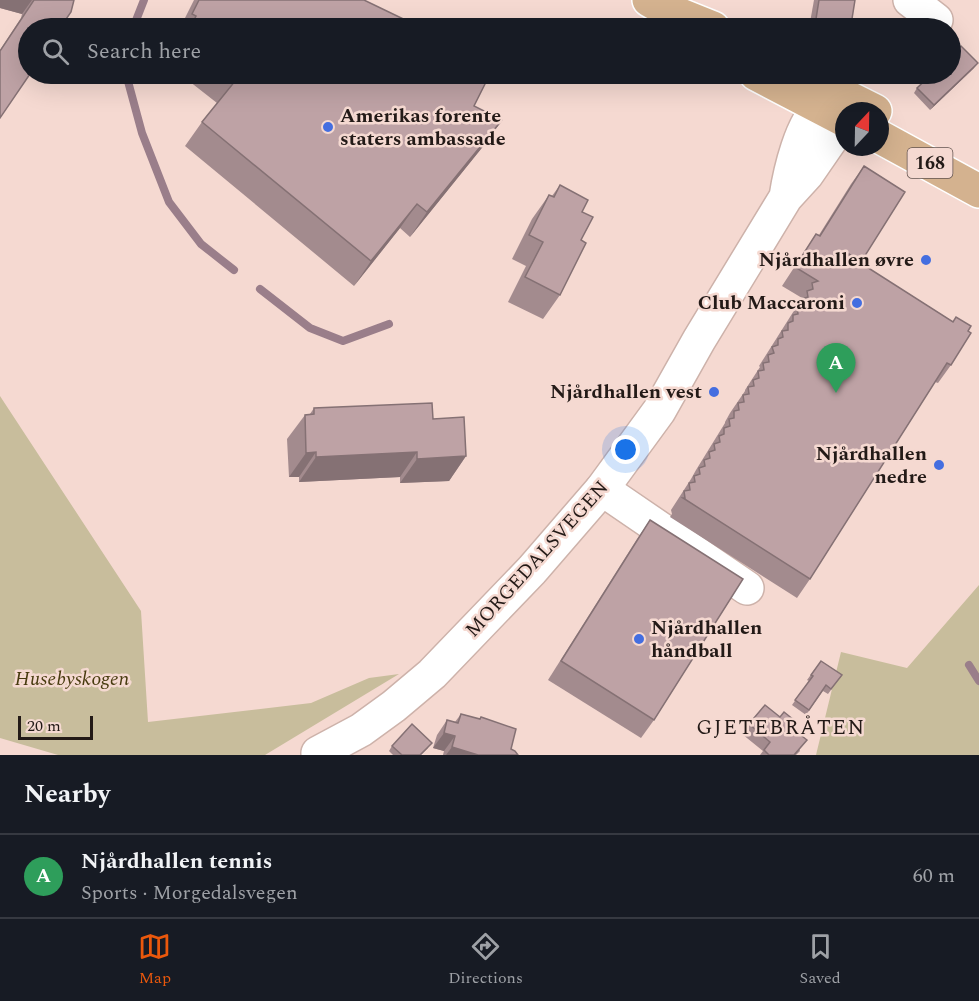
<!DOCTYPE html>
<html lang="en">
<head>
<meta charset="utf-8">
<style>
	:root { --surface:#171b24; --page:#242831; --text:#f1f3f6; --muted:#9ea1a6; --line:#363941; --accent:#ea580c }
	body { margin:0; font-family:Spectral,serif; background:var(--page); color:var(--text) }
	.compass { position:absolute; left:835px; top:102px; width:54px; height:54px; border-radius:50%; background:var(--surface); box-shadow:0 6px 24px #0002; rotate:22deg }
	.scale { position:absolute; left:18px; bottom:15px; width:75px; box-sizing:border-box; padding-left:6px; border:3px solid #231a17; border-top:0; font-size:16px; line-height:21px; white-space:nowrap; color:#231a17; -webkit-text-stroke:4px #f5d9d1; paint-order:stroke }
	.you { position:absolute; left:626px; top:450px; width:21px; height:21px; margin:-15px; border:4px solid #fff; border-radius:50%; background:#1a73e8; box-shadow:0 0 0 9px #1a73e833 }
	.badge { display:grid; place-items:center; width:39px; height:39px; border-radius:50%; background:var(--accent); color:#fff; font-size:20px; font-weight:700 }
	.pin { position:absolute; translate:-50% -50px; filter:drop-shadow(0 2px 3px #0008) }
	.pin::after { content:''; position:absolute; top:32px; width:21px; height:18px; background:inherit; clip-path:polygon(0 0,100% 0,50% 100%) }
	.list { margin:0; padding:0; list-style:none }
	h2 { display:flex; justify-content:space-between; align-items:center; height:78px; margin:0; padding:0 24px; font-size:26px }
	h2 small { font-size:20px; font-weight:400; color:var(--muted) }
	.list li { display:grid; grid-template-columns:39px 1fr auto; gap:18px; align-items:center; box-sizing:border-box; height:84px; padding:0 24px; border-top:2px solid var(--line) }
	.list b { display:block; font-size:22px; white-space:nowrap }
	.list p { margin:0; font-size:20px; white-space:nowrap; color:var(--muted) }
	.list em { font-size:20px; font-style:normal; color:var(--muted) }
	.icon { flex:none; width:33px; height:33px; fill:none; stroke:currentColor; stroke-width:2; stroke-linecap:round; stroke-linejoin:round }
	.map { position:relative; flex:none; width:979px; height:755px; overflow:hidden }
	.search { position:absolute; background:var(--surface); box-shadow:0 6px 24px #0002; left:18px; right:18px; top:18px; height:66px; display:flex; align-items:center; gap:15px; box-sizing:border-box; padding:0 21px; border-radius:33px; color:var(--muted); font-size:22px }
	.sheet { height:162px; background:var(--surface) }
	nav { display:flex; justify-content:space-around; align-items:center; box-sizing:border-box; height:84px; border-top:2px solid var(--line); background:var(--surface); font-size:16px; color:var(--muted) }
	nav a { display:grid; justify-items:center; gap:3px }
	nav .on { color:var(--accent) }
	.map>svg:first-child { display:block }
</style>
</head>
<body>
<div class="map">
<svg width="979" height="755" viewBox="0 0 979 755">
	<rect width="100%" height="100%" fill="#f5d9d1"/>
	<!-- green -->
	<g fill="#c8bd9c">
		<polygon points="0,396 141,611 148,722 311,703 369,678 399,674 265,755 58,755 0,738"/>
		<polygon points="979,585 979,755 816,755 841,652 907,668"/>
	</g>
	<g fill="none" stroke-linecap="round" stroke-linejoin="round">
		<!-- stream -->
		<g stroke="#9a7e8a" stroke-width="8">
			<polyline points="133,28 144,0"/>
			<polyline points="126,74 142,133 169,202 201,244 234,270"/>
			<polyline points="260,289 310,328 343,341 389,324"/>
			<polyline points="969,665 979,681"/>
		</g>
		<defs>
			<g id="minor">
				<polyline points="910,0 936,20"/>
				<polyline points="602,489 747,588"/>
				<path d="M319 755 318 753 361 730 394 706 432 674 532 570 602 489 659 411 699 340 786 197 807 174 836 132 843 119 844 108 842 94C835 98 827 101 821 106 801 123 790 171 786 197"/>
			</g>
			<g id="major">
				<polyline points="649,0 663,8 713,28"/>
				<polyline points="756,74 844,120"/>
				<polyline points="821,84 875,111"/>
				<polyline points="880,137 979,191"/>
			</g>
		</defs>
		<!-- minor casing -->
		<use href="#minor" stroke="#cdb2aa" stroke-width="36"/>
		<!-- major casing -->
		<use href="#major" stroke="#fff" stroke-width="36"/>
		<!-- minor -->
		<use href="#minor" stroke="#fff" stroke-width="33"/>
		<!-- major -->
		<use href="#major" stroke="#d4b28f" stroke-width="33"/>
	</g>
	<!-- wall -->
	<g fill="#a38b8e">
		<polygon points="0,0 74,0 0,118 0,50 21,18 22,14 0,8"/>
		<polygon points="194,0 364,0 422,28 180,28"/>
		<polygon points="814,0 855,0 849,28 809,28"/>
		<polygon points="974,68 930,110 914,93 917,88"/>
		<polygon points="180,74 490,74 474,106 502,120 485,144 410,237 400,228 354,286 185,146 202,122 217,103"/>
		<polygon points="872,74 888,74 885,79"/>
		<polygon points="864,166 905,192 860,263 968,331 951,365 938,383 935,382 810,579 797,598 670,517 672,514 671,510 691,479 696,470 725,423 725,422 730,413 745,391 745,390 760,367 759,366 802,298 782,286 816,234 819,235 851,184"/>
		<polygon points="560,185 582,212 581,240 560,295 543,319 508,302 526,266 512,259 532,219 549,195 552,196"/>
		<polygon points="314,408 466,456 449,481 400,483 400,477 299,482 299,477 289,477 287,439 305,415 310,414"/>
		<polygon points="650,520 654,720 641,738 548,680 637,539"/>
		<polygon points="821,661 842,675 828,694 823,691 806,715 792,705 809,681 807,680"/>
		<polygon points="461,714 480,719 481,717 511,749 518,755 443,755 444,751 433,748 437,735 447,720 455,722"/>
		<polygon points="780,717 794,720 790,726 800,751 796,755 760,755 763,751 742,734 749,724"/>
		<polygon points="392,746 428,748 421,755 393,755 389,751"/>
	</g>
	<!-- shaded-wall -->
	<g fill="#857174">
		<polygon points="0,0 32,0 22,14 0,8"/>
		<polygon points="816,19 851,25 849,28 810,28"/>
		<polygon points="978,63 974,68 930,110 934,105"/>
		<polygon points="502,120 485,144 410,237 427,212"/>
		<polygon points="417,204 400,228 354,286 371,261"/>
		<polygon points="316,452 299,477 289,477 306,453"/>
		<polygon points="417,452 400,477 299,482 316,457"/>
		<polygon points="466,456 449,481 400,483 417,459"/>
		<polygon points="444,733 455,736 444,751 433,748"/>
		<polygon points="452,747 478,755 446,755"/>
	</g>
	<!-- building -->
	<g fill="#bea2a5" stroke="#857174" stroke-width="1.5">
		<polygon points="34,0 74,0 71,12 60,28 28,28 28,74 30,74 0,118 0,51"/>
		<polygon points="199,0 364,0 422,28 190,28 196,16 192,14"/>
		<polygon points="819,0 855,0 851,25 816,19"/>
		<polygon points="886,20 906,28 882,28"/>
		<polygon points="961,46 978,63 934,105 917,88 932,74 951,74 951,56"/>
		<polygon points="228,74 490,74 474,106 502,120 427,212 417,204 371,261 202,122 236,80"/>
		<polygon points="864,166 905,192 861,262 849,254 848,255 953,322 956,317 971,326 968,331 971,333 951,365 947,363 810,579 683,498 685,498 684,491 690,490 689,483 695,482 694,476 700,474 699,468 705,466 704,460 710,458 709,452 715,450 714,444 720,442 719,436 724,434 724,428 730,426 729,419 734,418 734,411 739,410 738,403 744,402 743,395 749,394 748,387 754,386 753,380 759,378 758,371 764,370 763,363 769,362 768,355 774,353 772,347 778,345 778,339 783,337 782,331 788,330 788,323 793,321 793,315 798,314 797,307 803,305 802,299 808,297 807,291 813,289 812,283 818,281 795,267 816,234 820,236"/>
		<polygon points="560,185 588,200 582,212 593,217 581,240 586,243 560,295 525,277 543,242 529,235 549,195 554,197"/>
		<polygon points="432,403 433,419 464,417 466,456 417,459 417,452 316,457 316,452 306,453 305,415 314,414 314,408"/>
		<polygon points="650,520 743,579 654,720 561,661"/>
		<polygon points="821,661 842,675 831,689 826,685 809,710 795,700 813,676 811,675"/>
		<polygon points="765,705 780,717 784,712 794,720 789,726 807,740 794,755 769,755 764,750 770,742 749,724"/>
		<polygon points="461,714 480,719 481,717 516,729 511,749 515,751 518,755 478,755 452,747 455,736 444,733 447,720 458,723"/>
		<polygon points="412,724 432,743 420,755 402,755 392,746"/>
	</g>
	<!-- markers -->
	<g fill="#446ee0" stroke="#f5d9d1" stroke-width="2">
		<circle cx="328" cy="127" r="6"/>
		<circle cx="926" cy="260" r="6"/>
		<circle cx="857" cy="303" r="6"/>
		<circle cx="714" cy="392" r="6"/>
		<circle cx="939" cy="465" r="6"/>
		<circle cx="639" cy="639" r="6"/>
	</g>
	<g text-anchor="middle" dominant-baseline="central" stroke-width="5" stroke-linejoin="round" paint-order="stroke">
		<!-- shield labels -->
		<rect fill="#f5d9d1" stroke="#62534f" stroke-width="1.5" x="907.5" y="148" width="45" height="30" rx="4.5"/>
		<g font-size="18" font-weight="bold" fill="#231a17">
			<text x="930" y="163">168</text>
		</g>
		<!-- poi labels -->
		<g font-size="20" font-weight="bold" fill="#231a17" stroke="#f5d9d1" text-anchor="end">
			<text x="340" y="116" text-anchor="start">Amerikas forente<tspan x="340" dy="23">staters ambassade</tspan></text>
			<text x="914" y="260">Njårdhallen øvre</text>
			<text x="845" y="303">Club Maccaroni</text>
			<text x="702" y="392">Njårdhallen vest</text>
			<text x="927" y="454">Njårdhallen<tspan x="927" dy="23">nedre</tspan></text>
			<text x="651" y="628" text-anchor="start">Njårdhallen<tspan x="651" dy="23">håndball</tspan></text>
		</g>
		<!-- street labels -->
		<g font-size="20" fill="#231a17" stroke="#f5d9d1">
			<text transform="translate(537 559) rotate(-48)">MORGEDALSVEGEN</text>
		</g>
		<!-- park labels -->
		<g font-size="20" font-style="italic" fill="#483b0f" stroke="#f5d9d1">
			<text x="72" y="679">Husebyskogen</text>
		</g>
		<!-- neighbourhood labels -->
		<g font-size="21" letter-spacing="1.5" fill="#231a17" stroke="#f5d9d1">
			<text x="781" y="728">GJETEBRÅTEN</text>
		</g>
	</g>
</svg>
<svg class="compass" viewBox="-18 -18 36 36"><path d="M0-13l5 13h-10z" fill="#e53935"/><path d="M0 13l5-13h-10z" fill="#9ea1a6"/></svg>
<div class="scale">20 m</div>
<div class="you"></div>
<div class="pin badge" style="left:836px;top:393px;background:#2e9e5b">A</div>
<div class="search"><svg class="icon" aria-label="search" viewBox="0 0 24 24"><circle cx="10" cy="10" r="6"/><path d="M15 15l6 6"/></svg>Search here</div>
</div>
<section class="sheet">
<h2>Nearby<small></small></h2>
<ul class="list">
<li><span class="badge" style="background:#2e9e5b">A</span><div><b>Njårdhallen tennis</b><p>Sports · Morgedalsvegen</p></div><em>60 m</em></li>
</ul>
</section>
<nav>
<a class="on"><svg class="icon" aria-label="map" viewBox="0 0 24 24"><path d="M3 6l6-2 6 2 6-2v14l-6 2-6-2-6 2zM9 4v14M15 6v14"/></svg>Map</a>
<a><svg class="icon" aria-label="directions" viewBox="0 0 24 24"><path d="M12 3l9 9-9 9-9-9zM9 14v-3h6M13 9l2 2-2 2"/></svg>Directions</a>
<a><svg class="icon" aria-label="saved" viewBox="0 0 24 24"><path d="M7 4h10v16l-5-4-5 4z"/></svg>Saved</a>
</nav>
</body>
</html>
